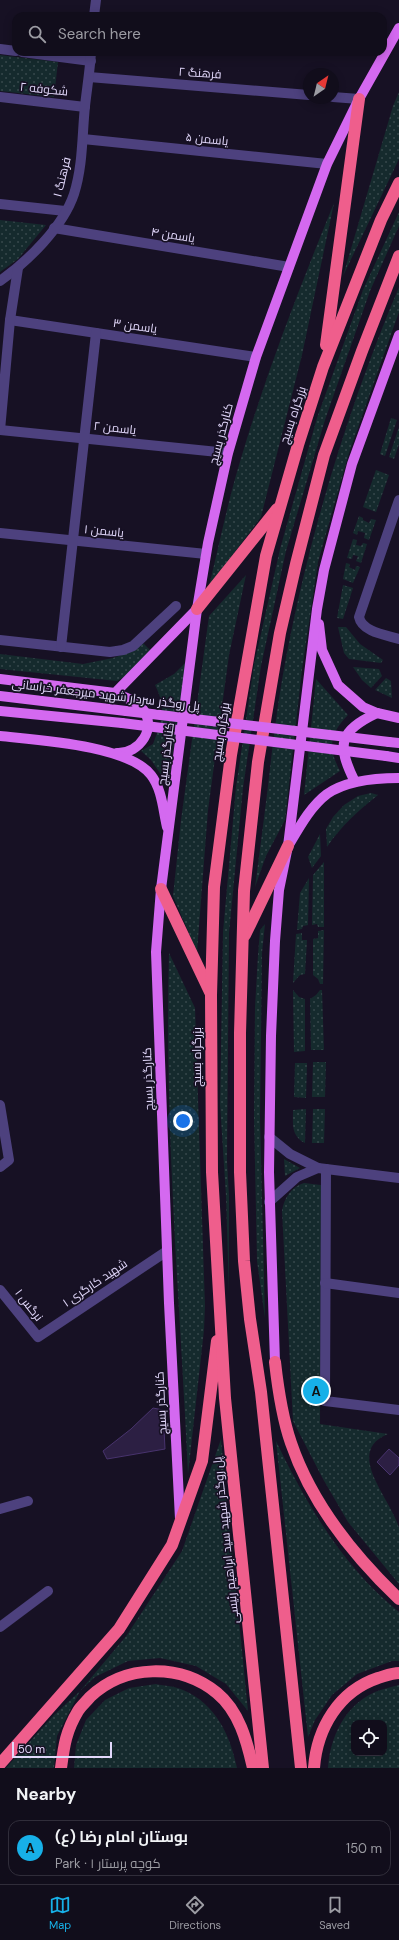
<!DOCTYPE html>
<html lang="en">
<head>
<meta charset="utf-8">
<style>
	:root { --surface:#110d1b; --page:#1e1b28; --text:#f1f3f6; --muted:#9c9ca3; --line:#302d3a; --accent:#17b0e8 }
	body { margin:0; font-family:"DM Sans",Cairo,sans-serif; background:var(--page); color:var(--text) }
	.controls { position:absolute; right:12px; bottom:12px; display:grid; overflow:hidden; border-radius:8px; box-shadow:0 2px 10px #0003 }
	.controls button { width:36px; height:36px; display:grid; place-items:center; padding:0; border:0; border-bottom:1px solid var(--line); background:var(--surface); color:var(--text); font:20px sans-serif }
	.compass { position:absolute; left:303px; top:68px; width:36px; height:36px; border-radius:50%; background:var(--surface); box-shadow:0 2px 10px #0003; rotate:35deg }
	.scale { position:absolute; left:12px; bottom:10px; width:100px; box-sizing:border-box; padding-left:4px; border:2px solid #e2d8fb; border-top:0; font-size:11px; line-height:14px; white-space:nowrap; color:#e2d8fb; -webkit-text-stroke:3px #171124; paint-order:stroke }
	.you { position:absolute; left:183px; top:1121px; width:14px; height:14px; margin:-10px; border:3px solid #fff; border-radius:50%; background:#1a73e8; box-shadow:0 0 0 6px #1a73e833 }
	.badge { display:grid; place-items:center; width:26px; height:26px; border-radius:50%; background:var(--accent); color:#111; font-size:13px; font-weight:700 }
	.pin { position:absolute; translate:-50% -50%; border:2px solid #fff; box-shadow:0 1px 4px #0006 }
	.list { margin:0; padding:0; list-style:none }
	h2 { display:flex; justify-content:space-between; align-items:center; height:52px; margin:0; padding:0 16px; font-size:17px }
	h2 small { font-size:13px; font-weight:400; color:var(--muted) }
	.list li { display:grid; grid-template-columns:26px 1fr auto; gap:12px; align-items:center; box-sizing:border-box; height:56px; margin:0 8px 8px; padding:0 8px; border:1px solid var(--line); border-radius:12px }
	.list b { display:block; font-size:15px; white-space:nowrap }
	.list p { margin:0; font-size:13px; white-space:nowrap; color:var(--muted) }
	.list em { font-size:13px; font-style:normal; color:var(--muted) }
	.icon { flex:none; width:22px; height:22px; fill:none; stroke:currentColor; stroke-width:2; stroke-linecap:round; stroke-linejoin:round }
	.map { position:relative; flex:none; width:399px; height:1768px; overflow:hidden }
	.search { position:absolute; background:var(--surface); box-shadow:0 2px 10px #0003; left:12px; right:12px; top:12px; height:44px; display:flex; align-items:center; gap:10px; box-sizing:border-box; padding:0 14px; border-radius:12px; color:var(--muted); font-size:15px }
	.sheet { height:116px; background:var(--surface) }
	nav { display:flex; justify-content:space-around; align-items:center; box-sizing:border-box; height:56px; border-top:1px solid var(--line); background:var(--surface); font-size:11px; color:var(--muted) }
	nav a { display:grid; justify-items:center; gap:2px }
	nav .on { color:var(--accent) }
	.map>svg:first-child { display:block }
</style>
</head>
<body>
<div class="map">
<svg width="399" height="1768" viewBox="0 0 399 1768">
	<defs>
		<pattern id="grass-dots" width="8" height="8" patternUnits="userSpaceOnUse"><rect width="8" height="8" fill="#152a2d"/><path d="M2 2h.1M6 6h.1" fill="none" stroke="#37484c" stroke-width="1.8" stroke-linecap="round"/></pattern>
	</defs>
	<rect width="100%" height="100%" fill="#171124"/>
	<!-- grass -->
	<g fill="url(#grass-dots)" fill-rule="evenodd">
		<polygon points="0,55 58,62 54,97 0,91"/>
		<polygon points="399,92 399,159 343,276 393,106"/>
		<path d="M334 203 302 355 261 517 209 586C219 546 227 505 239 465 265 376 299 289 334 203Z"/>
		<polygon points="399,212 399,226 370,291 325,420 286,551 261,666 243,788 229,933 227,1161 229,1196 229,1293 226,1196 220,1104 223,932 236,787 254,665 280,549 317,418 363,290"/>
		<polygon points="0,220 46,225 18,259 0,272"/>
		<path d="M399 287V312L349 453 318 562 302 670 285 820 266 856 255 887C261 842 267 796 272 751 275 727 278 703 282 680 305 548 347 410 399 287Z"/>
		<polygon points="391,418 397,420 385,456 380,454"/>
		<polygon points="399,427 399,444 394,459 389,457"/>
		<polygon points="376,470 389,475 376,512 363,507"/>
		<polygon points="359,516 363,518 363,520 369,523 371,519 376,520 369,540 364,538 365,533 358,531 357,535 353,533"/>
		<polygon points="353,539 357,540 356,545 361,546 363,543 367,544 361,563 356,561 358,556 353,555 352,559 347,558"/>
		<polygon points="346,563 350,564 349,567 355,570 356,566 360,567 353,583 343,579"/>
		<polygon points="246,575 229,655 208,810 197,952 173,896 181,820 209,616"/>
		<polygon points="343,585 353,588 343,619 337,618"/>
		<polygon points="338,627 346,627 360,644 383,660 381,663 349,659 344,653"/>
		<polygon points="143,643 151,651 131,673 117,681 0,669 0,654 83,664 113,658 124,654"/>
		<path d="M186 662 168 785 151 760 141 751 153 744C162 720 167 709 155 685L174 674Z"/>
		<polygon points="353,667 379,669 382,676 371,688 362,680"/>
		<polygon points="386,678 391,681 392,698 375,690"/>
		<path d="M316 679 348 715C329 734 328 748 340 771L304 795Z"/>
		<path d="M371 793 378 795C359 810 341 826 327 847L326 829 333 817 344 805 358 796Z"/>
		<polygon points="320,834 321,856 312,868 308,857"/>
		<polygon points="324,862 324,927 318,927 317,924 312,925 313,875"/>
		<polygon points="309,878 308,925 303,926 302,929 297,930 300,893"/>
		<polygon points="265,924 262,953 260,1117 265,1318 257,1261 254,1117 255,1007 258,955 260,930"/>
		<polygon points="324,930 323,984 320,984 318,979 313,975 313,939 318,938 318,931"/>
		<polygon points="302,933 302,940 307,940 305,974 300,975 293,983 296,934"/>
		<path d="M169 953 195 1008 205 1306 204 1330 188 1474C180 1300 164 1127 169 953Z"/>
		<polygon points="293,990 299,997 305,999 305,1051 294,1052"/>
		<polygon points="320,990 322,990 324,1050 311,1050 310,999 316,995"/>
		<polygon points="313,1062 326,1062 325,1097 312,1097"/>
		<polygon points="295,1063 307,1063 306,1098 294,1097"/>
		<path d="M306 1109 305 1143C291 1136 293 1124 293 1110Z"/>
		<polygon points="313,1109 325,1109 324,1143 312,1143"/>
		<polygon points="284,1159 300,1168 285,1176"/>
		<path d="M304 1183 321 1185 320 1424 388 1434C343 1452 392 1500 399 1528 399 1540 399 1570 399 1584L348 1522 323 1479 293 1421 282 1211C284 1198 291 1187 304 1183Z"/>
		<polygon points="221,1439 248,1711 226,1684 196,1666 160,1658 128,1661 95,1677 80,1691 57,1736 54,1768 6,1768 54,1715 80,1691 127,1635 182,1551"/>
		<path d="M276 1441C306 1504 344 1568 399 1612V1661H392L357 1674 332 1695 315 1720 308 1737Z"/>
		<path d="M156 1684C165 1686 175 1686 183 1690 216 1704 230 1735 237 1768H74L76 1745 86 1720 105 1700 129 1688Z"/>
		<path d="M399 1685V1768H328C330 1737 345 1705 375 1692 382 1689 391 1687 399 1685ZM354 1723H384V1753H354Z"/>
	</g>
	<!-- building -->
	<g fill="#2c1f43" stroke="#48336d">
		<polygon points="153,1408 163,1410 165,1449 107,1459 103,1451 131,1429"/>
		<polygon points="389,1449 399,1458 399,1465 390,1475 377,1462"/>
	</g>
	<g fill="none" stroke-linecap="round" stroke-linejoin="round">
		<!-- minor -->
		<g stroke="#4d417e" stroke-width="10">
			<polyline points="94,16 96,0"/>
			<polyline points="0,49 16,51"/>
			<polyline points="22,52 91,61"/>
			<polyline points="89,77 309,95"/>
			<polyline points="0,97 85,107"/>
			<polyline points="333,97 359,99"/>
			<polyline points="83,139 327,164"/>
			<polyline points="0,204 65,211"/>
			<polyline points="54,228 289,267"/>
			<path d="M0 281C28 261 63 227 74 194 83 166 82 135 85 106 87 88 90 70 91 52"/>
			<polyline points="10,320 256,357"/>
			<polyline points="0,430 228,453"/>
			<polyline points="0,430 10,320 18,268"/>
			<path d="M399 500 359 617C362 632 386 635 399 639"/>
			<polyline points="0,533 206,554"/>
			<polyline points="0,640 110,652 123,650 133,646 176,606"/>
			<polyline points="61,647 96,333"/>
			<polyline points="0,1105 9,1160 0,1167"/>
			<polyline points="269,1137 290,1154 318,1168 399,1178"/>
			<polyline points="326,1169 325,1401 399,1410"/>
			<polyline points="269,1202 297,1177 318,1168"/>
			<polyline points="325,1283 399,1293"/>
			<polyline points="0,1290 38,1337 167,1251"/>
			<polyline points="0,1509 28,1501"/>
			<polyline points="0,1627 48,1591"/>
		</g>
		<!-- major -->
		<g stroke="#d469f0" stroke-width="10">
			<polyline points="319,624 322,650 338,685 363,707 377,713 399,718"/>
			<polyline points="0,679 115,693 197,609"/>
			<path d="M115 693C124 697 135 700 142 708 158 727 140 754 117 753"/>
			<polyline points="0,696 126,711"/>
			<polyline points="0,711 122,723"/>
			<path d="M0 736C37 740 128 745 151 775 162 789 163 810 167 827"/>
			<polyline points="389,742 399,743"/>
			<polyline points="386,756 399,758"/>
			<path d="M355 782C336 744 339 731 377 713"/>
			<path d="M290 843C300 826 311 806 327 794 347 780 376 778 399 778"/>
			<polyline points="275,1362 269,1172 271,1036 275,941 279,890 288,846 317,609 324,570 352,464 399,335"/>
			<polyline points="180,1519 169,1303 156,952 161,889 197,609 208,543 228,453 256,357 327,164 359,99 399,28"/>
		</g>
		<!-- highway -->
		<g stroke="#ef5e8c" stroke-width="12">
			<polyline points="326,345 359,99"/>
			<polyline points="197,609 277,509"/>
			<polyline points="161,889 210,992"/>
			<polyline points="245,935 288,846"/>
			<path d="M275 1362C278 1389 282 1417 291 1443 311 1502 354 1556 399 1599"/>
			<polyline points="0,1764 119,1629 172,1545 202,1461 217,1341"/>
			<path d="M61 1768C64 1745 66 1731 78 1711 81 1706 86 1702 90 1697 125 1664 180 1663 217 1693 239 1711 247 1741 253 1768"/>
			<polyline points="263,1768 225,1398 212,1172 211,995 214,887 231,755 266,556 298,445 323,367 381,220 399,183"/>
			<polyline points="301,1768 261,1392 250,1319 244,1261 240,1172 240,1033 244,891 258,762 280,633 296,564 324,455 362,351 399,256"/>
			<path d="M314 1768C317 1728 339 1691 378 1678 385 1676 392 1673 399 1673"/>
		</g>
		<!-- major-bridge -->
		<g stroke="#d469f0" stroke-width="10">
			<polyline points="126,711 389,742"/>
			<polyline points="122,723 386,756"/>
		</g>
	</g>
	<g text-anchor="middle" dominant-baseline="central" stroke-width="3.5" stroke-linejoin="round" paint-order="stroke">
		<!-- street labels -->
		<g font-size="12" fill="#e2d8fb" stroke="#171124">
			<text transform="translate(200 73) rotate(4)">فرهنگ ۲</text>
			<text transform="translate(44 89) rotate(6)">شکوفه ۲</text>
			<text transform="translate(207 139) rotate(6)">یاسمن ۵</text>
			<text transform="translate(62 177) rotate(-76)">فرهنگ ۱</text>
			<text transform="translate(173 235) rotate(9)">یاسمن ۴</text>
			<text transform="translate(135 326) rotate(8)">یاسمن ۳</text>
			<text transform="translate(293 415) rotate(-72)">بزرگراه بسیج</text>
			<text transform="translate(115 428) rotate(6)">یاسمن ۲</text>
			<text transform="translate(221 434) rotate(-75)">کنارگذر بسیج</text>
			<text transform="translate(104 531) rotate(6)">یاسمن ۱</text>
			<text transform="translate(106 695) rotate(7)">پل روگذر سردار شهید میرجعفر خراسانی</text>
			<text transform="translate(221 732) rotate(-81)">بزرگراه بسیج</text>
			<text transform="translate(166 754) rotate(-83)">کنارگذر بسیج</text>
			<text transform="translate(197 1057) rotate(-90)">بزرگراه بسیج</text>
			<text transform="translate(148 1079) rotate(-92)">کنارگذر بسیج</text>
			<text transform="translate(95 1283) rotate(-34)">شهید کارگری ۱</text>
			<text transform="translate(29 1305) rotate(52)">نرگس ۱</text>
			<text transform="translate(161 1403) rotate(-93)">کنارگذر بسیج</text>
			<text transform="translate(226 1540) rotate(-96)">پل روگذر شهید سید ابراهیم رئیسی</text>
		</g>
	</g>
</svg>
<div class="controls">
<button><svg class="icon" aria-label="locate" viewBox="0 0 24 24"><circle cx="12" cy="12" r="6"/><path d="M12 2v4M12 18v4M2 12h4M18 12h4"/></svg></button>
</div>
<svg class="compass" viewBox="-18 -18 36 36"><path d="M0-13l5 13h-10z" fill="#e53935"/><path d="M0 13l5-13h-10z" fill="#9c9ca3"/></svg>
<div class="scale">50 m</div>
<div class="you"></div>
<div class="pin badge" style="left:316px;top:1391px">A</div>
<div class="search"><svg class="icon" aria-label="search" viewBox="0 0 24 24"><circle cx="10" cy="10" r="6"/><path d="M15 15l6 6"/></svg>Search here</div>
</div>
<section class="sheet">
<h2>Nearby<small></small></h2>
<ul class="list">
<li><span class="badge">A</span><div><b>بوستان امام رضا (ع)</b><p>Park · کوچه پرستار ۱</p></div><em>150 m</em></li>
</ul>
</section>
<nav>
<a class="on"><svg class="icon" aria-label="map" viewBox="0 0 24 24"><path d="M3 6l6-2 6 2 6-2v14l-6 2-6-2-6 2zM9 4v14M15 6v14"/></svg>Map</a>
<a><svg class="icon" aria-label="directions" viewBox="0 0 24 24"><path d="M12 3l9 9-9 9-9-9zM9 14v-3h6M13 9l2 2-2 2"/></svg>Directions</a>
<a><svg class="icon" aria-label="saved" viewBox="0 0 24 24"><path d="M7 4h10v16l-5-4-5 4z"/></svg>Saved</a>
</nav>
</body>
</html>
